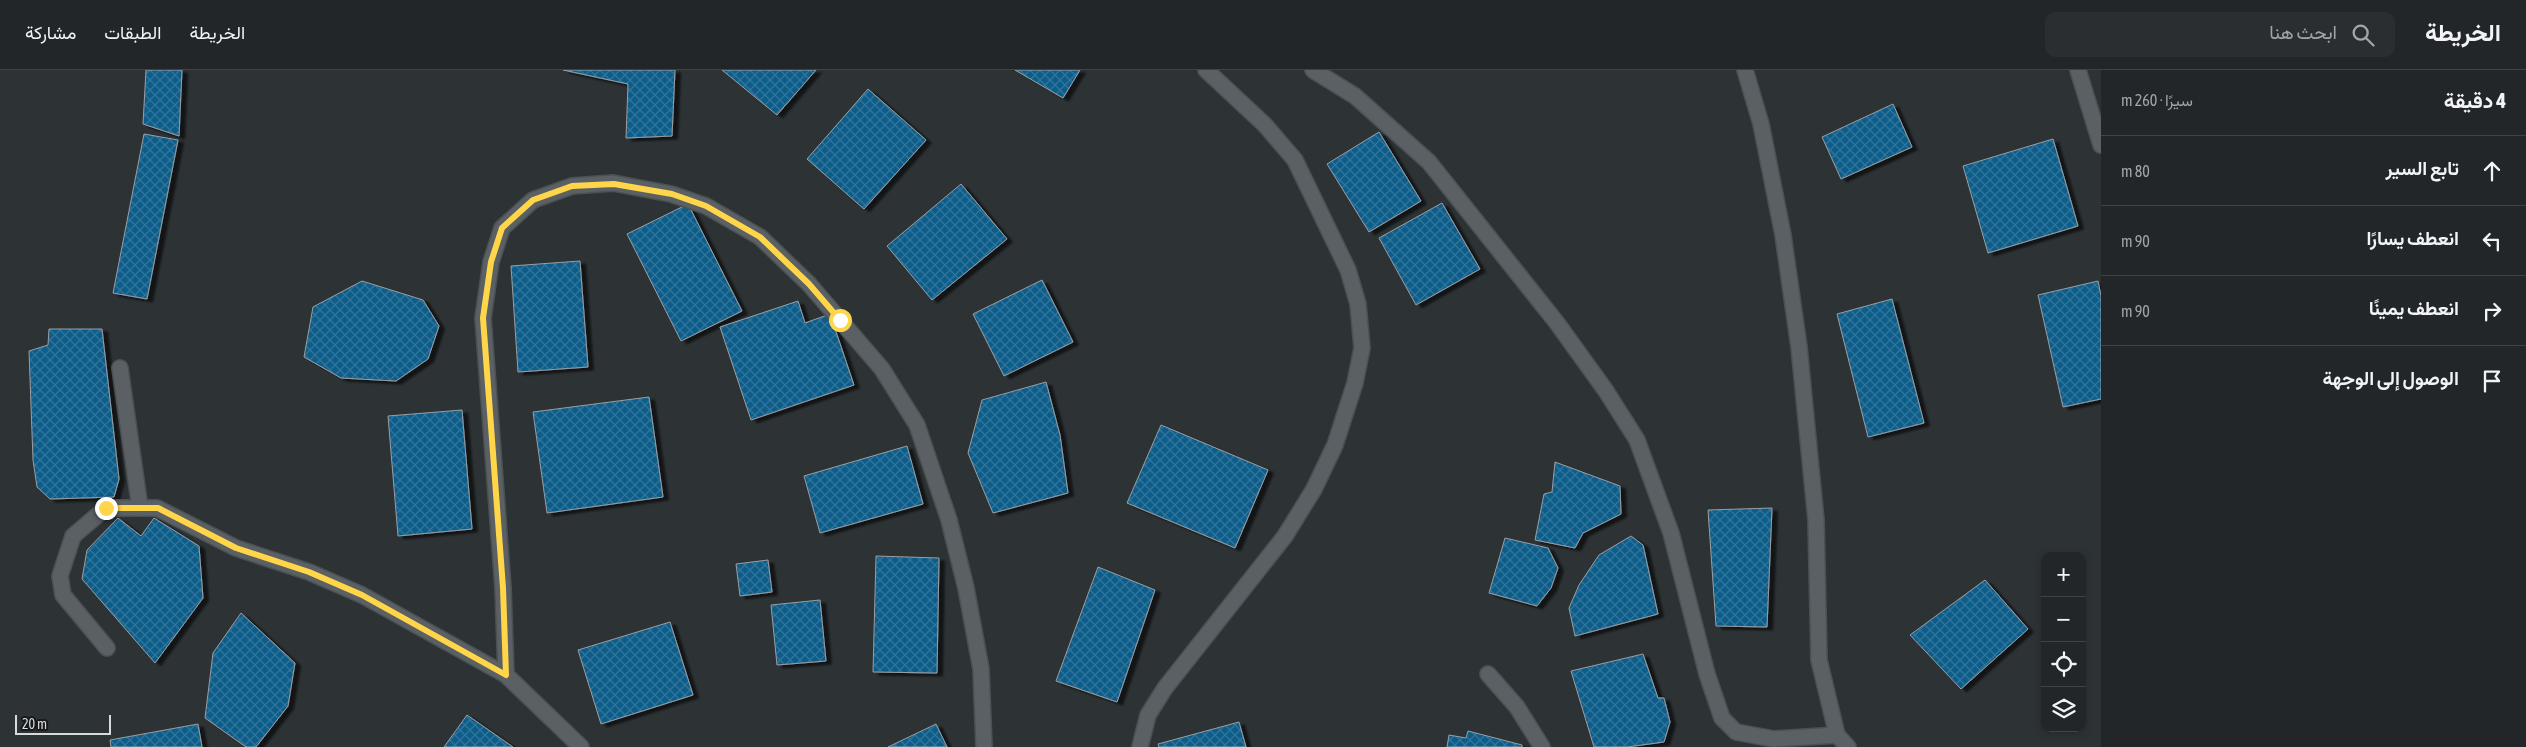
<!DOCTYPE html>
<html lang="ar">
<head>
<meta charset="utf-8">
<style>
	:root { --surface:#222628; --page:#2a2e30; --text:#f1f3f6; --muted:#a2a5a8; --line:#3f4345 }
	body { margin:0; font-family:"Asap Condensed",Vazirmatn,sans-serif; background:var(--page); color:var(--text); direction:rtl }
	.controls { position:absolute; right:15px; bottom:15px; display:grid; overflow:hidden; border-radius:10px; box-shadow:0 2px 8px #0003 }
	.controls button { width:45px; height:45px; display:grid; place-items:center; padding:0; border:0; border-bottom:1px solid var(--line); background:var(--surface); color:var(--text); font:25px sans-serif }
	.scale { position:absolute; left:15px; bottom:12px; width:96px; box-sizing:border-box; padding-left:5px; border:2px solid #d7dadc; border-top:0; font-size:14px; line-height:18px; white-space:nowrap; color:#d7dadc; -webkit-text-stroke:4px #17191b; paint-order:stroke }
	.stop { position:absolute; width:15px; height:15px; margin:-11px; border:4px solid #ffd54a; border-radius:50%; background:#fff }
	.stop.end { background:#ffd54a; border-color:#fff; box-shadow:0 1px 5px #0008 }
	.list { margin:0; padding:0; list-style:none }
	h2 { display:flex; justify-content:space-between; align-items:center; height:65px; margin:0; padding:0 20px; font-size:21px }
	h2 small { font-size:16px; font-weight:400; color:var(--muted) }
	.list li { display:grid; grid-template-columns:32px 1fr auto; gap:15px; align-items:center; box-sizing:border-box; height:70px; padding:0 20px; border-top:1px solid var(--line) }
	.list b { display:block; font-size:19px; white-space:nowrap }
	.list em { font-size:16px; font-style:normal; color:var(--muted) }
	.icon { flex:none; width:28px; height:28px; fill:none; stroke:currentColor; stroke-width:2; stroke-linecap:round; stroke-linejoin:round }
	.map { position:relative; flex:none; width:2101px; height:677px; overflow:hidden; direction:ltr }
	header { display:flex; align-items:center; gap:30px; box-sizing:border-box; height:70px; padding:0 25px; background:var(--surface); border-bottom:1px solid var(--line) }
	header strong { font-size:24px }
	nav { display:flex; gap:28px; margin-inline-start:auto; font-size:18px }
	.search { width:350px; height:45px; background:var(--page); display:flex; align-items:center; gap:12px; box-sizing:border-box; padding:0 18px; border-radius:10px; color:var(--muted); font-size:19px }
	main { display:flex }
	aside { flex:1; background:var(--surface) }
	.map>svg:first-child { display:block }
</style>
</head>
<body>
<header>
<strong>الخريطة</strong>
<div class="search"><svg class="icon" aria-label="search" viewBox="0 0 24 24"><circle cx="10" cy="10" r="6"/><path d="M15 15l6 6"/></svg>ابحث هنا</div>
<nav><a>الخريطة</a><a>الطبقات</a><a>مشاركة</a></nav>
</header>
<main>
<aside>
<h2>4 دقيقة<small>سيرًا · 260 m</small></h2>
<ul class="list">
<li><svg class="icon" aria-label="ahead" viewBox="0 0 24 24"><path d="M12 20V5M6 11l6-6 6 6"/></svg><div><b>تابع السير</b></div><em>80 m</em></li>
<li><svg class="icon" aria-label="left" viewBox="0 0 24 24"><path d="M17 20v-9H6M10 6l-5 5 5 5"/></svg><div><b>انعطف يسارًا</b></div><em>90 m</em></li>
<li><svg class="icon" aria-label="right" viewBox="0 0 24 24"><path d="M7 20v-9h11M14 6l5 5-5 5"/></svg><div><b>انعطف يمينًا</b></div><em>90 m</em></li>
<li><svg class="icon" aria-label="arrive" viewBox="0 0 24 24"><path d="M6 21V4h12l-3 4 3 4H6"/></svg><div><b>الوصول إلى الوجهة</b></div></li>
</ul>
</aside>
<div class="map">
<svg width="2101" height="677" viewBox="0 0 2101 677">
	<defs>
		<pattern id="building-cross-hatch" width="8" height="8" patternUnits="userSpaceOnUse" patternTransform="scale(1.25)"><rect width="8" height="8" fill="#0f5d8a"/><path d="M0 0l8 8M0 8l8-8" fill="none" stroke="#31749a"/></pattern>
		<filter id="shadow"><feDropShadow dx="5.5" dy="3" stdDeviation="1" flood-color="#0009"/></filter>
	</defs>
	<rect width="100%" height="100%" fill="#2d3235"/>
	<!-- building -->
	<g fill="url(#building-cross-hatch)" stroke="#999fa3" filter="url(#shadow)">
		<polygon points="146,0 182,0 179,66 143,54"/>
		<polygon points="563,0 675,0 672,66 626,68 628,14"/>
		<polygon points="722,0 816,0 777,45"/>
		<polygon points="1015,0 1080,0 1063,28"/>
		<polygon points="868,19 926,70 864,139 807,89"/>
		<polygon points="1893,34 1912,77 1841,109 1822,67"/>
		<polygon points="1379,62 1421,131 1369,162 1327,94"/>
		<polygon points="144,64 178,70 147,229 113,223"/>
		<polygon points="2053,69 2078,156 1988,183 1963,96"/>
		<polygon points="961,114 1007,169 932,230 887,176"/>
		<polygon points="1442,133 1480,199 1416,235 1379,168"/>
		<polygon points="688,134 742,241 681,271 627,164"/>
		<polygon points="580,191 588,297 518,302 511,196"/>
		<polygon points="1042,210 1073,272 1004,306 973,244"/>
		<polygon points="362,211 423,230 439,256 428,289 396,311 341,308 304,287 313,237"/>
		<polygon points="2098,211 2101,226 2101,329 2063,337 2038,225"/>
		<polygon points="1892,229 1924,353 1868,367 1837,244"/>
		<polygon points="798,231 805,253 830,244 854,315 751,350 720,257"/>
		<polygon points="49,259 102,259 119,409 114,427 50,429 37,417 33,390 29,281 48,275"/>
		<polygon points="1046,312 1060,365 1068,423 993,443 968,383 982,330"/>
		<polygon points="649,327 663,427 547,443 533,342"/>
		<polygon points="462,340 472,459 398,466 388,346"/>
		<polygon points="1161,355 1268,400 1235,478 1127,433"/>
		<polygon points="907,376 923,434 820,463 804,406"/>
		<polygon points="1555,392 1620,416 1621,444 1583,463 1575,478 1535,470 1544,424 1552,422"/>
		<polygon points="1772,438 1767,557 1716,556 1708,440"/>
		<polygon points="118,448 141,466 154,448 199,476 203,528 155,593 82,509 87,480"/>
		<polygon points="1631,466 1643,475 1658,544 1575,566 1569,538 1579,515 1599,485"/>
		<polygon points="1505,468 1548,478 1558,498 1551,518 1537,536 1489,523"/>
		<polygon points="876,486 939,488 937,603 873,602"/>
		<polygon points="768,490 772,522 740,526 736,494"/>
		<polygon points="1098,497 1155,520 1117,632 1056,611"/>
		<polygon points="1985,510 2028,559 1961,619 1910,565"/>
		<polygon points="820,530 826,591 777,595 771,535"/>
		<polygon points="241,543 295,593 288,636 256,677 246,677 205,648 213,583"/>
		<polygon points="670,552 693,625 601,654 578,580"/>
		<polygon points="1643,584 1658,628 1664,628 1670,652 1664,672 1627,677 1594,677 1571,601"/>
		<polygon points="467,645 513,677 444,677"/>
		<polygon points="1239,652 1246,677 1159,677 1158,674"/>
		<polygon points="198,654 202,677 111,677 110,670"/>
		<polygon points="936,654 947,677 888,677"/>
		<polygon points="1468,661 1522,675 1522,677 1447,677 1449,665 1466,668"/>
	</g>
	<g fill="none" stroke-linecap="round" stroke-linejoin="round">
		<defs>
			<g id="minor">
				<polyline points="1313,0 1355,26 1429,92 1557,253 1606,321 1637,370 1671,463 1707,604 1722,648 1736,662 1774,669 1837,665"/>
				<polyline points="1745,0 1761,54 1783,165 1799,277 1816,450 1819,590 1837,665 1848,677"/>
				<polyline points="120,298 140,438"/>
				<polyline points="107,578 63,525 60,506 73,466 106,438 157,438 236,478 309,502 362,525 506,605"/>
				<polyline points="1488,604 1517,637 1542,677"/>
				<polyline points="1140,677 1148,645 1165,618 1285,466 1314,419 1335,375 1355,313 1362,278 1358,234 1348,200 1295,90 1265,55 1206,0"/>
			</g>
			<g id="tertiary">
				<polyline points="2078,0 2101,75"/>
				<polyline points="581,677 506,605 503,518 483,248 491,192 502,158 533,130 572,116 613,113 671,124 706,136 760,167 809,214 882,299 917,355 949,450 966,518 981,599 984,677"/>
			</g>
		</defs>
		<!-- minor casing -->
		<use href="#minor" stroke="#4b5052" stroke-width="18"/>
		<!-- tertiary casing -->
		<use href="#tertiary" stroke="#4b5052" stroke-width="18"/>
		<!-- minor -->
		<use href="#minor" stroke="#5b6064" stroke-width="15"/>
		<!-- tertiary -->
		<use href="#tertiary" stroke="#5b6064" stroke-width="15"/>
	</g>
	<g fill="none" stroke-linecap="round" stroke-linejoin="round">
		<!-- route -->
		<polyline stroke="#ffd54a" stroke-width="6" points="106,438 158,438 236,478 309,502 362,525 506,605 503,518 483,248 491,192 502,158 533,130 572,116 614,114 672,124 706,136 760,167 809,214 840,250"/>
	</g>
</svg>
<div class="controls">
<button>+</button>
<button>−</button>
<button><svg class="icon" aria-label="locate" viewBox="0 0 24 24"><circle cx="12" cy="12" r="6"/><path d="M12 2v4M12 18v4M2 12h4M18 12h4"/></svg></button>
<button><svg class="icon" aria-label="layers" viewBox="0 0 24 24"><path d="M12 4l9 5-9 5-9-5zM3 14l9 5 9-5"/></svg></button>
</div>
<div class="scale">20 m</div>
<div class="stop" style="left:840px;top:250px"></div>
<div class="stop end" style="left:106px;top:438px"></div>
</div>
</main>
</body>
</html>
